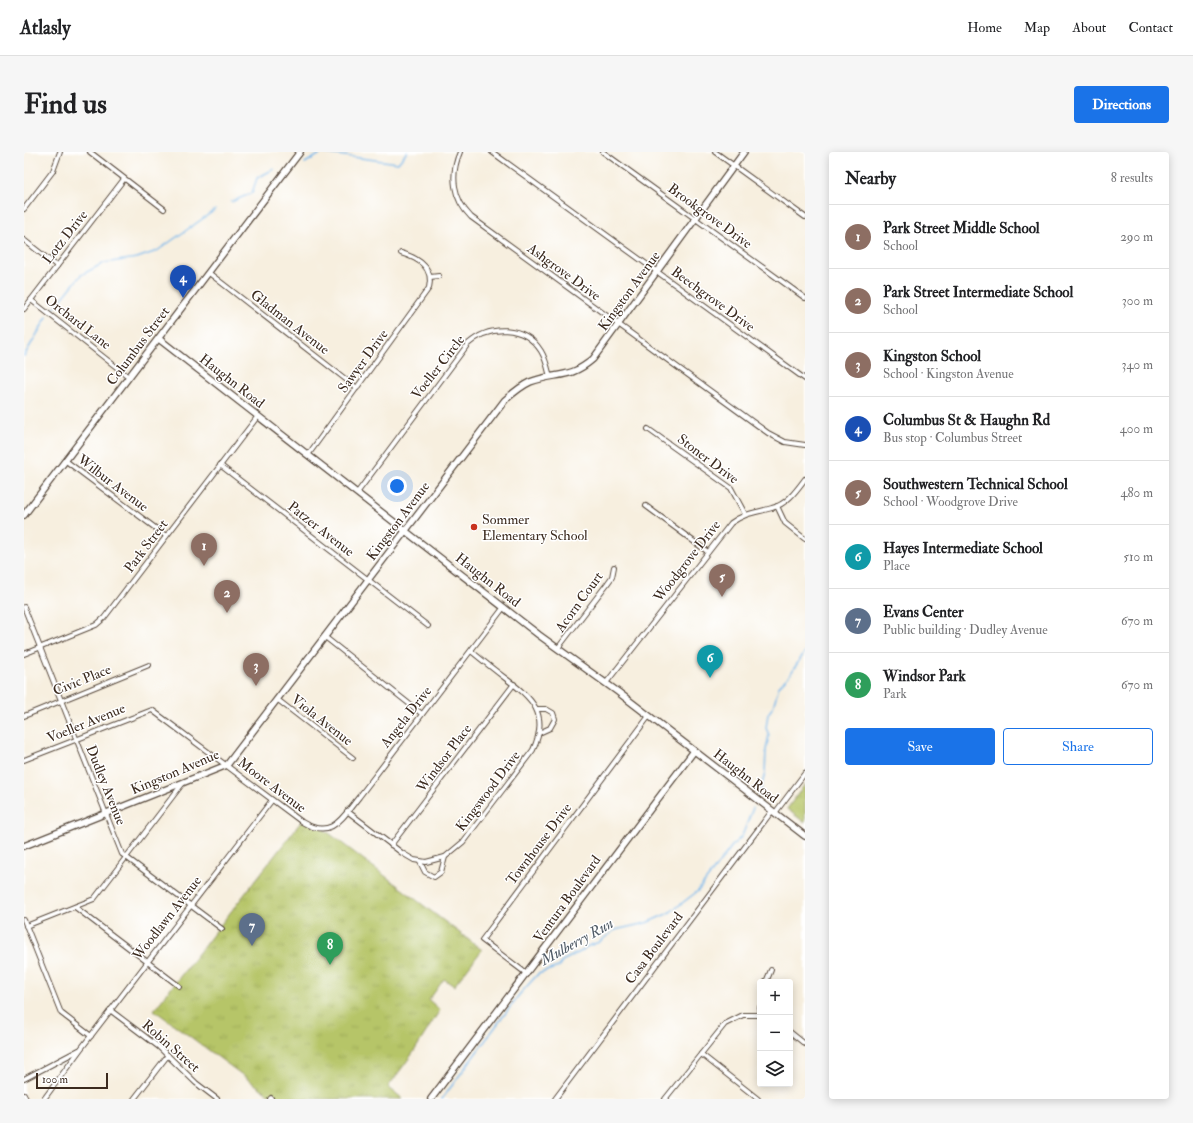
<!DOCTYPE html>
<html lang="en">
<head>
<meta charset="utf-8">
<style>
	:root { --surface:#fff; --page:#f6f6f6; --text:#202124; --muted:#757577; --line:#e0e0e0; --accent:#1a73e8 }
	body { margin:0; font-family:"IM FELL Double Pica",serif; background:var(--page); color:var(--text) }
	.controls { position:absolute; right:12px; bottom:12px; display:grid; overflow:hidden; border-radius:4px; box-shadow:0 2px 10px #0003 }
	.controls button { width:36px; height:36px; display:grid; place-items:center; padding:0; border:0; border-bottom:1px solid var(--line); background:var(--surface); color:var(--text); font:20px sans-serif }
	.scale { position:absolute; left:12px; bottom:10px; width:72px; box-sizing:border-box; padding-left:4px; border:2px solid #3b2a1e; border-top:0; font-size:11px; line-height:14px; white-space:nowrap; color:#3b2a1e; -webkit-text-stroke:3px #fff; paint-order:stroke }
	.you { position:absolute; left:373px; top:334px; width:14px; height:14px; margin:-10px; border:3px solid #fff; border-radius:50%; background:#1a73e8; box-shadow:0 0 0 6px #1a73e833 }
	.badge { display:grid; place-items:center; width:26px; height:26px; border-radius:50%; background:var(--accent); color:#fff; font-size:13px; font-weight:700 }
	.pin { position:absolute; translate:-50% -33px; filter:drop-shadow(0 1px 2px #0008) }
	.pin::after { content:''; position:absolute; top:21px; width:14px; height:12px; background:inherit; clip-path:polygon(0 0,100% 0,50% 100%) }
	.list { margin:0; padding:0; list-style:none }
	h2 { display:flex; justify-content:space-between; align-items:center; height:52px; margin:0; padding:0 16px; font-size:17px }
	h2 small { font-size:13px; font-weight:400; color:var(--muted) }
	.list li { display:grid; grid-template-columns:26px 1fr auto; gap:12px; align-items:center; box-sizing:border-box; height:64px; padding:0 16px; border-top:1px solid var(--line) }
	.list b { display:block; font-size:15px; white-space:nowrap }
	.list p { margin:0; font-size:13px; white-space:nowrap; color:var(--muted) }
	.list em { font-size:13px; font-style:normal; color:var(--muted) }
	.actions { display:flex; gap:8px; padding:12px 16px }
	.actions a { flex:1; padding:9px 0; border:1px solid var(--accent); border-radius:4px; text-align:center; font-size:14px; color:var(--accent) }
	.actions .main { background:var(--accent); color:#fff }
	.icon { flex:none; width:22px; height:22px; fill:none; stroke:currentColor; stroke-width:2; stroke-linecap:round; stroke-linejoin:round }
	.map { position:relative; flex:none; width:781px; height:947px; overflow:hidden; border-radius:4px }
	header { display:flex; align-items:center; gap:24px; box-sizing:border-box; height:56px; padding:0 20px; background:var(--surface); border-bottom:1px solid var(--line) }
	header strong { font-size:19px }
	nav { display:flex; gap:22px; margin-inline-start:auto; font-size:14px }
	.intro { display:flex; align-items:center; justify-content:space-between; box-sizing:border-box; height:96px; padding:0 24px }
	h1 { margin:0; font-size:28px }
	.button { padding:10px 18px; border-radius:4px; background:var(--accent); color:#fff; font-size:14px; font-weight:700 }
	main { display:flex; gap:24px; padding:0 24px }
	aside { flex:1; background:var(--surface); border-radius:4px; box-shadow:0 2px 10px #0003 }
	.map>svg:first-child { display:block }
</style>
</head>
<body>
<header>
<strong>Atlasly</strong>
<nav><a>Home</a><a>Map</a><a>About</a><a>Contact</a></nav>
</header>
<div class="intro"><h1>Find us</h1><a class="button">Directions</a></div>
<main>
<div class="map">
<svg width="781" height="947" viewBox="0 0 781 947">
	<defs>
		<pattern id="park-tufts" width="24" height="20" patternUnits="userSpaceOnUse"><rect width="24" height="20" fill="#b6c567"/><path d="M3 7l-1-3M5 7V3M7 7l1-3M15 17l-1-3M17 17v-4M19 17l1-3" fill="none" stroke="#9da959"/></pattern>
	</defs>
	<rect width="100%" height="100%" fill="#fff"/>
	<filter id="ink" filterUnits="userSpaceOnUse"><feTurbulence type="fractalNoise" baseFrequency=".025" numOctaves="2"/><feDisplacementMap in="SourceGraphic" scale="8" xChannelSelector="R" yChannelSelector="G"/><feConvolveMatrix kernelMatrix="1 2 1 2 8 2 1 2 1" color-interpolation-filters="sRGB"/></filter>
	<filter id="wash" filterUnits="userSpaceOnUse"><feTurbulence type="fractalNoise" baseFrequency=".012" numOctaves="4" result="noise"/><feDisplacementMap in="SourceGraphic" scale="16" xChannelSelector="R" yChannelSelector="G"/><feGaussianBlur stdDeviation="0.9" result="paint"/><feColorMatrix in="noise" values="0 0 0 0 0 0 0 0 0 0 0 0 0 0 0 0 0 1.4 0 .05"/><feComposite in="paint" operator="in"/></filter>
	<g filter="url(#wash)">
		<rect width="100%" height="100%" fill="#f7efdf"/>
		<!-- park -->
		<g fill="url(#park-tufts)" stroke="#787842">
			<polygon points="781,632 781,671 763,657"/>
			<polygon points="280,666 293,672 458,798 430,834 420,827 405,848 416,858 389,901 364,935 379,947 251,947 130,858"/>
		</g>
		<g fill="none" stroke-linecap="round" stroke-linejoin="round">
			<!-- stream -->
			<g stroke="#76b7eb" stroke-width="1.5">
				<polyline points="281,11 298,1 374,11 383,0"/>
				<polyline points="207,50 228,41 233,26 250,17"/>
				<polyline points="28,159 57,123 80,111 113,106 133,99 191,58"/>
				<polyline points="0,204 23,165"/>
				<polyline points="735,644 741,621 742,598 745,583 742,576 744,562 749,555 755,534 765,524 781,500"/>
				<polyline points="418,947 495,843 514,822 534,815 538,809 558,799 562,795 575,790 591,778 622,771 645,761 674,739 708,694 718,684 729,656"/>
			</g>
		</g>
	</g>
	<g filter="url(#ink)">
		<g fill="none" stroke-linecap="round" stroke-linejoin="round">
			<defs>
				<g id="street">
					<polyline points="66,0 140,57"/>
					<path d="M436 0C426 23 429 47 447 65L744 281 761 290 781 293"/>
					<polyline points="468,0 781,227"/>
					<polyline points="579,0 781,146"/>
					<polyline points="691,0 781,65"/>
					<polyline points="0,57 29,19 36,0"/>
					<polyline points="0,88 33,114"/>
					<polyline points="185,121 333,236"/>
					<polyline points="406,125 415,124"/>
					<polyline points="7,148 105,225"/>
					<polyline points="0,157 100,27"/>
					<polyline points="624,277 707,336 721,362"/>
					<path d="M284 303 405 136C410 115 394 106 377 101"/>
					<polyline points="42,309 142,384"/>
					<polyline points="196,313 404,474"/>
					<path d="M333 341 444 192C465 173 500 172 517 199 522 207 524 217 526 225"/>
					<polyline points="622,354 684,400"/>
					<polyline points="753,354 761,371 781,387"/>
					<polyline points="0,455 98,702 198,777"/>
					<polyline points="301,485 398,562"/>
					<polyline points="534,496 583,432 588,425 590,415"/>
					<polyline points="0,502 72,473 80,466 234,264"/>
					<path d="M582 531 707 371C722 360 732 361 748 356 763 352 772 339 781 327"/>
					<polyline points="254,548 329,606"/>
					<polyline points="513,557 522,557 529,561 531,567 526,576 515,581"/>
					<polyline points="0,564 125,513"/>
					<path d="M0 608 128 558 278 670C308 688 318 666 335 645L480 455"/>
					<path d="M323 659 378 701 390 708 402 710 421 705 439 690 509 598C526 562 508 546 481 526 469 517 458 508 447 499"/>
					<polyline points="751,661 781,621"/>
					<polyline points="367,693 490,532"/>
					<polyline points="396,710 401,720 410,725 417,720 421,705"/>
					<polyline points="51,755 155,834"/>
					<polyline points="0,768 37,861 67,884"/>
					<polyline points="2,774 70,747 159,631"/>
					<polyline points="503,822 458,788 625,564"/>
					<polyline points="742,830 747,818"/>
					<polyline points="86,858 135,895 172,931 193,947"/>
					<polyline points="735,863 736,855"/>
					<polyline points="766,880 781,892"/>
					<polyline points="677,902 734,947"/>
					<polyline points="0,927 55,898"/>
					<polyline points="0,943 2,947"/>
					<polyline points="20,947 56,898 248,648"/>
					<polyline points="110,947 144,903"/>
					<polyline points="246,947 247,946"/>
					<polyline points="531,947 748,659"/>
					<polyline points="641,947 701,872 719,863 736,863"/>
				</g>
				<g id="secondary">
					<polyline points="135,187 515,483 594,540 781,684"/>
					<polyline points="0,363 276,0"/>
					<path d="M0 694 203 613 481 248C489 241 497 234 506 230 532 220 545 228 569 207L720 0"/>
					<polyline points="407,947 670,599"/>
				</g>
			</defs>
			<!-- street casing -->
			<use href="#street" stroke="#57483b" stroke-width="6"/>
			<!-- secondary casing -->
			<use href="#secondary" stroke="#57483b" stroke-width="8"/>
			<!-- street -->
			<use href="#street" stroke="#fff" stroke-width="4"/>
			<!-- secondary -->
			<use href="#secondary" stroke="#fff" stroke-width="5.5"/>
		</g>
	</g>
	<!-- markers -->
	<circle fill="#c8321e" stroke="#fff" stroke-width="1.5" cx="450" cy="375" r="4"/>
	<g text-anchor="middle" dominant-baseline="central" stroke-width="3" stroke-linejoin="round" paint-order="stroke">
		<!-- street labels -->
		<g font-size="14" fill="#3b2a1e" stroke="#fff">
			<text transform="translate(686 64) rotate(36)">Brookgrove Drive</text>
			<text transform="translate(41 85) rotate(-52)">Lotz Drive</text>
			<text transform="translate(540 120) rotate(36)">Ashgrove Drive</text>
			<text transform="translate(605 139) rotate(-54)">Kingston Avenue</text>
			<text transform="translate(689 147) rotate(36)">Beechgrove Drive</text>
			<text transform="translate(54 170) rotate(38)">Orchard Lane</text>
			<text transform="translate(266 170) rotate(38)">Gladman Avenue</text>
			<text transform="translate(114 194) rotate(-53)">Columbus Street</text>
			<text transform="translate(339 209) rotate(-54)">Sawyer Drive</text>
			<text transform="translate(414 215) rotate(-52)">Voeller Circle</text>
			<text transform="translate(208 229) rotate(38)">Haughn Road</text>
			<text transform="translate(684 307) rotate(37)">Stoner Drive</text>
			<text transform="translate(89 331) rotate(37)">Wilbur Avenue</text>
			<text transform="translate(374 369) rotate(-53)">Kingston Avenue</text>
			<text transform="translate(297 377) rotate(38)">Patzer Avenue</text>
			<text transform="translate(122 394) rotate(-53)">Park Street</text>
			<text transform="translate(663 409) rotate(-52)">Woodgrove Drive</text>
			<text transform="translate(464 428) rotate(38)">Haughn Road</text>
			<text transform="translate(555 450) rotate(-54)">Acorn Court</text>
			<text transform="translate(58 528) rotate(-22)">Civic Place</text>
			<text transform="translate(382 565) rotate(-52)">Angela Drive</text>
			<text transform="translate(298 568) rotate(38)">Viola Avenue</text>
			<text transform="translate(62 571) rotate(-22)">Voeller Avenue</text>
			<text transform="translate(420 606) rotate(-53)">Windsor Place</text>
			<text transform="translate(151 620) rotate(-23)">Kingston Avenue</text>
			<text transform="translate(722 624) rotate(38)">Haughn Road</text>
			<text transform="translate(82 633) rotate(68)">Dudley Avenue</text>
			<text transform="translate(248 633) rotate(37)">Moore Avenue</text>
			<text transform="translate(464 639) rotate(-53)">Kingswood Drive</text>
			<text transform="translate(515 692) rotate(-53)">Townhouse Drive</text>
			<text transform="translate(543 747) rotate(-54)">Ventura Boulevard</text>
			<text transform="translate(143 766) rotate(-52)">Woodlawn Avenue</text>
			<text transform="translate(630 796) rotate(-53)">Casa Boulevard</text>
			<text transform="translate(147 894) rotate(41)">Robin Street</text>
		</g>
		<!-- poi labels -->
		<g font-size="14" fill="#3b2a1e" stroke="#fff" text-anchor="start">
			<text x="458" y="367">Sommer<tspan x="458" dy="16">Elementary School</tspan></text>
		</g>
		<!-- water labels -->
		<g font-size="15" font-style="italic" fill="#505b66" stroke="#fff">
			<text transform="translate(553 790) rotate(-29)">Mulberry Run</text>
		</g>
	</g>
</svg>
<div class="controls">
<button>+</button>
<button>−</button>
<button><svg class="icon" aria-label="layers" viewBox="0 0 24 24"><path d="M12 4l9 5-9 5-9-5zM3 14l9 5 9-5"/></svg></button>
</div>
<div class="scale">100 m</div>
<div class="you"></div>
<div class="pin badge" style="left:180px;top:414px;background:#8d6e63">1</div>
<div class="pin badge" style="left:203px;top:461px;background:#8d6e63">2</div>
<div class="pin badge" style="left:232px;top:534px;background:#8d6e63">3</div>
<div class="pin badge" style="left:159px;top:146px;background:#1a4fb4">4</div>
<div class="pin badge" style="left:698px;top:445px;background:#8d6e63">5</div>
<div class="pin badge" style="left:686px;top:526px;background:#0f9aa8">6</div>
<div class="pin badge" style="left:228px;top:794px;background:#5c6f8a">7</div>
<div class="pin badge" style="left:306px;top:813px;background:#2e9e5b">8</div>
</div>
<aside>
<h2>Nearby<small>8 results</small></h2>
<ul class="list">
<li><span class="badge" style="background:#8d6e63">1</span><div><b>Park Street Middle School</b><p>School</p></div><em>290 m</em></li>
<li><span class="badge" style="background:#8d6e63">2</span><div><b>Park Street Intermediate School</b><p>School</p></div><em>300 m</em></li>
<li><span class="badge" style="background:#8d6e63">3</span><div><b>Kingston School</b><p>School · Kingston Avenue</p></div><em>340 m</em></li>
<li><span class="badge" style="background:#1a4fb4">4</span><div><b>Columbus St &amp; Haughn Rd</b><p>Bus stop · Columbus Street</p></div><em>400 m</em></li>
<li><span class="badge" style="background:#8d6e63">5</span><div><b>Southwestern Technical School</b><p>School · Woodgrove Drive</p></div><em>480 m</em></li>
<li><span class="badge" style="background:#0f9aa8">6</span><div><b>Hayes Intermediate School</b><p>Place</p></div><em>510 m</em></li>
<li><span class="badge" style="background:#5c6f8a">7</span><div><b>Evans Center</b><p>Public building · Dudley Avenue</p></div><em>670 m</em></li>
<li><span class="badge" style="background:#2e9e5b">8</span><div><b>Windsor Park</b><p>Park</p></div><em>670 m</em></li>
</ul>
<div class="actions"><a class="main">Save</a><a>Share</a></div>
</aside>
</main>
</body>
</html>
